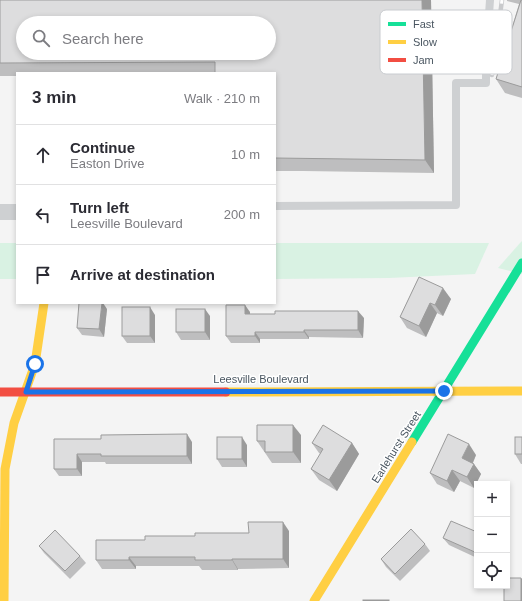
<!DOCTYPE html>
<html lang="en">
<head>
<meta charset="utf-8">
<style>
	:root { --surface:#fff; --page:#f7f7f7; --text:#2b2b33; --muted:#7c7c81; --line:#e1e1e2 }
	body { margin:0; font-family:Arial,sans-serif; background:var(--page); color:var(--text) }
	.controls { position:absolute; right:12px; bottom:12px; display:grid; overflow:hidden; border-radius:0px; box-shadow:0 2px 6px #0003 }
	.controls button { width:36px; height:36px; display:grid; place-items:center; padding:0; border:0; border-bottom:1px solid var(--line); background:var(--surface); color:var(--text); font:20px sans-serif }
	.stop { position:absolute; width:12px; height:12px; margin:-9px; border:3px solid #1a73e8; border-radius:50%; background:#fff }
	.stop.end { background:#1a73e8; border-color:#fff; box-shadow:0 1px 4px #0008 }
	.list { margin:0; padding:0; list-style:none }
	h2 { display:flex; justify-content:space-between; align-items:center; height:52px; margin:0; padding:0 16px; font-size:17px }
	h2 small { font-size:13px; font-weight:400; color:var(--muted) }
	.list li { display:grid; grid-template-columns:26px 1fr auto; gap:12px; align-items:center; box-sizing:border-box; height:60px; padding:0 16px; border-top:1px solid var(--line) }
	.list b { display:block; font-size:15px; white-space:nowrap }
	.list p { margin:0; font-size:13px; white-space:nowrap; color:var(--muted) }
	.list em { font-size:13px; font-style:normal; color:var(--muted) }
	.icon { flex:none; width:22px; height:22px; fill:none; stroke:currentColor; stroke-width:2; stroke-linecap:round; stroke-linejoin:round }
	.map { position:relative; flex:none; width:522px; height:601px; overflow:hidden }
	.search { position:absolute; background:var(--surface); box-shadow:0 2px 6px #0003; left:16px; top:16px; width:260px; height:44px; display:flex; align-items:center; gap:10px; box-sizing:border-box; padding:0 14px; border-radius:22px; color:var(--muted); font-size:15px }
	.panel { position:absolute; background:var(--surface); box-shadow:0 2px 6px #0003; left:16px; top:72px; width:260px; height:232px; border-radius:0px }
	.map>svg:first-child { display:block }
</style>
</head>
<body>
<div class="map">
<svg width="522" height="601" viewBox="0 0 522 601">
	<rect width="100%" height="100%" fill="#f4f4f4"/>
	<!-- green -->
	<g fill="#d9f2e3">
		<polygon points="522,241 522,274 498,268 520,243"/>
		<rect x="0" y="243" width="17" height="36"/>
		<polygon points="275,243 489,243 475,274 389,278 275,279"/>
	</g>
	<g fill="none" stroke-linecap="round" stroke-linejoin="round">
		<!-- lane -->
		<polyline stroke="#ced0d2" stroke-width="8" points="275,206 456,205 456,83 486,83 486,58 490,0"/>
		<!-- street -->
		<polyline stroke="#ced0d2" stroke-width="16" points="0,212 17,212"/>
		<!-- fast -->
		<polyline stroke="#16e098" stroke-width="9" points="412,442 522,263"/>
		<!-- slow -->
		<g stroke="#ffcf43" stroke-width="9">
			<polyline points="226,392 522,391"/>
			<polyline points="4,601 5,469 14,423 35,364 44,303"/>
			<polyline points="314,601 412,442"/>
		</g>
		<!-- jam -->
		<polyline stroke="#f24e42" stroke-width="9" points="0,392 226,392"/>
		<defs>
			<polyline id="rail" points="492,75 502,0"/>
		</defs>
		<!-- rail casing -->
		<use href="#rail" stroke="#c9cacc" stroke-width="4.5"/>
		<!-- rail -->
		<use href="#rail" stroke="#fff" stroke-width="3" stroke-dasharray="9" stroke-linecap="butt"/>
	</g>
	<!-- wall -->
	<g fill="#bebebf">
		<polygon points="0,0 431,0 434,173 303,171 275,171 275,73 17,73 17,76 0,76"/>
		<polygon points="507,0 522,0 522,98 505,93 496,79 519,4 507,1"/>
		<polygon points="419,277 451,299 443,316 437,313 426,337 407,328 400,317"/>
		<polygon points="107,309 104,337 82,335 77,328"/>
		<polygon points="250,312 250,314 364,318 363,338 309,337 309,339 260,339 260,343 231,343 226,336"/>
		<polygon points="155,315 155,343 127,343 122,336"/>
		<polygon points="210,316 210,340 181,340 176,332"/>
		<polygon points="301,435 301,463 272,463 257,441"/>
		<polygon points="522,437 522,464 521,464 515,454"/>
		<polygon points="54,439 192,442 192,464 106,464 105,462 82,462 82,476 59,476 54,469"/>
		<polygon points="312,443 352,443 359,454 337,491 319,480 311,469 321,454 319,453"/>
		<polygon points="247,445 247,467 222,467 217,459"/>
		<polygon points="476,455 473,463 481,474 474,488 460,481 454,492 437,484 430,473"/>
		<polygon points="289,531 289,568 238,569 238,570 202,570 199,566 136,566 136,569 102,569 96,560 145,540 249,533"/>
		<polygon points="477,532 477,558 449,545 443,538"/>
		<polygon points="425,544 430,551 400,581 386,567 381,559"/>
		<polygon points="39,546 80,556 86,563 70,579 44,553"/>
	</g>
	<!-- shaded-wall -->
	<g fill="#9b9b9b">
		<polygon points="422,0 431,0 434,173 425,160"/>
		<polygon points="443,288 451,299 443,316 435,305"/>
		<polygon points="102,303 103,303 107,309 104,337 99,329"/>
		<polygon points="430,303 437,313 426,337 419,326"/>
		<polygon points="245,305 250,312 250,321 245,314"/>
		<polygon points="150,307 155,315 155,343 150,336"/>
		<polygon points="205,309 210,316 210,340 205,332"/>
		<polygon points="358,311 364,318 363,338 358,330"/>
		<polygon points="304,330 309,337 309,339 304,332"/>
		<polygon points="255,332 260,339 260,343 255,336"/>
		<polygon points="293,425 301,435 301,463 293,452"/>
		<polygon points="187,434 192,442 192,464 187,456"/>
		<polygon points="242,437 247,445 247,467 242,459"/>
		<polygon points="352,443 359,454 337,491 329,480"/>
		<polygon points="469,444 476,455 470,469 462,458"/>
		<polygon points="77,454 82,462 82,476 77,469"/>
		<polygon points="474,464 481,474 474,488 467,477"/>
		<polygon points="452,470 460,481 454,492 447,481"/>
		<polygon points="283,522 289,531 289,568 283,559"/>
		<polygon points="129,557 136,566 136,569 129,560"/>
		<polygon points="232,559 238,569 238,570 232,560"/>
		<polygon points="521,578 522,579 522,601 521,601"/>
	</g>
	<!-- building -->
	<g fill="#ddddde" stroke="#9b9b9b" fill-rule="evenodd">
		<path d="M0 0H422L425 160 275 158V73H215V62L0 63ZM23 23H269V53H23Z"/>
		<polygon points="521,0 522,0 522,87 496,79"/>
		<polygon points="419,277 443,288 435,305 430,303 419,326 400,317"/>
		<polygon points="79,303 102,303 99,329 77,328"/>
		<polygon points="226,305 245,305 245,314 275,314 275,311 358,311 358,330 304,330 304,332 255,332 255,336 226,336"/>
		<rect x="122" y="307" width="28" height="29"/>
		<rect x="176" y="309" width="29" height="23"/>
		<polygon points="257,425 293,425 293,452 265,452 265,441 257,441"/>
		<polygon points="323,425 352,443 329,480 311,469 323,449 312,443"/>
		<polygon points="187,434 187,456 101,456 101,454 77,454 77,469 54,469 54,439 101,439 101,435"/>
		<polygon points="448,434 469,444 462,458 474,464 467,477 452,470 447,481 430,473"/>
		<rect x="217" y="437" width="25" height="22"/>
		<rect x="515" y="437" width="7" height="17"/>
		<polygon points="451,521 477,532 477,553 443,538"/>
		<polygon points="248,522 283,522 283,559 232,559 232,560 195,560 195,557 129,557 129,560 96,560 96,540 145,540 145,536 195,536 195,533 249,533"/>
		<polygon points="411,529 425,544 395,574 381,559"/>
		<polygon points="55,530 80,556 65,571 39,546"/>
		<polygon points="507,578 521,578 521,601 504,601 504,586 507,586"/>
		<rect x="363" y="600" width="26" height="1"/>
	</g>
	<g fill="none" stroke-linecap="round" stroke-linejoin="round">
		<!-- route -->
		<polyline stroke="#1a73e8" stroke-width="5" points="35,364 26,392 444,391"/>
	</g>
	<g text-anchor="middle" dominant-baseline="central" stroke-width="3" stroke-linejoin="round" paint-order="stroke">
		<!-- street labels -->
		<g font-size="11" fill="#4a5661" stroke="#fff">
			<text x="261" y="379">Leesville Boulevard</text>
			<text transform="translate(396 447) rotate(-58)">Earlehurst Street</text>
		</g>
	</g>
	<!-- legend -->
	<rect x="380" y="10" width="132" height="64" rx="6" fill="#fff" stroke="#c9ccd0" stroke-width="1"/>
	<rect x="388" y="22" width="18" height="4" fill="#16e098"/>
	<rect x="388" y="40" width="18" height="4" fill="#ffcf43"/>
	<rect x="388" y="58" width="18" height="4" fill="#f24e42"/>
	<g font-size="11" fill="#4a5661">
		<text x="413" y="28">Fast</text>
		<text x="413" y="46">Slow</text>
		<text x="413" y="64">Jam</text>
	</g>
</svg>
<div class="controls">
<button>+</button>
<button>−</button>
<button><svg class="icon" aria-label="locate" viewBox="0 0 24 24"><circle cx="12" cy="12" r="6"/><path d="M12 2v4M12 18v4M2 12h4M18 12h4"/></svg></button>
</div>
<div class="stop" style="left:35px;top:364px"></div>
<div class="stop end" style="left:444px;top:391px"></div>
<div class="search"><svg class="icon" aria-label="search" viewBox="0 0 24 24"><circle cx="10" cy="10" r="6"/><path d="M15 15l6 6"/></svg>Search here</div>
<section class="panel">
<h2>3 min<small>Walk · 210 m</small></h2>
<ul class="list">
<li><svg class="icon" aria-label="ahead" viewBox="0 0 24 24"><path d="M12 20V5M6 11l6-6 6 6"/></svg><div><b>Continue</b><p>Easton Drive</p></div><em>10 m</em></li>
<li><svg class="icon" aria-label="left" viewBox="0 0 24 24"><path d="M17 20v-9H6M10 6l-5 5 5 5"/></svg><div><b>Turn left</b><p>Leesville Boulevard</p></div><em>200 m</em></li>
<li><svg class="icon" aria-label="arrive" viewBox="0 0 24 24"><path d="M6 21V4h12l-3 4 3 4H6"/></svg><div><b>Arrive at destination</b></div></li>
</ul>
</section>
</div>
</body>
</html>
